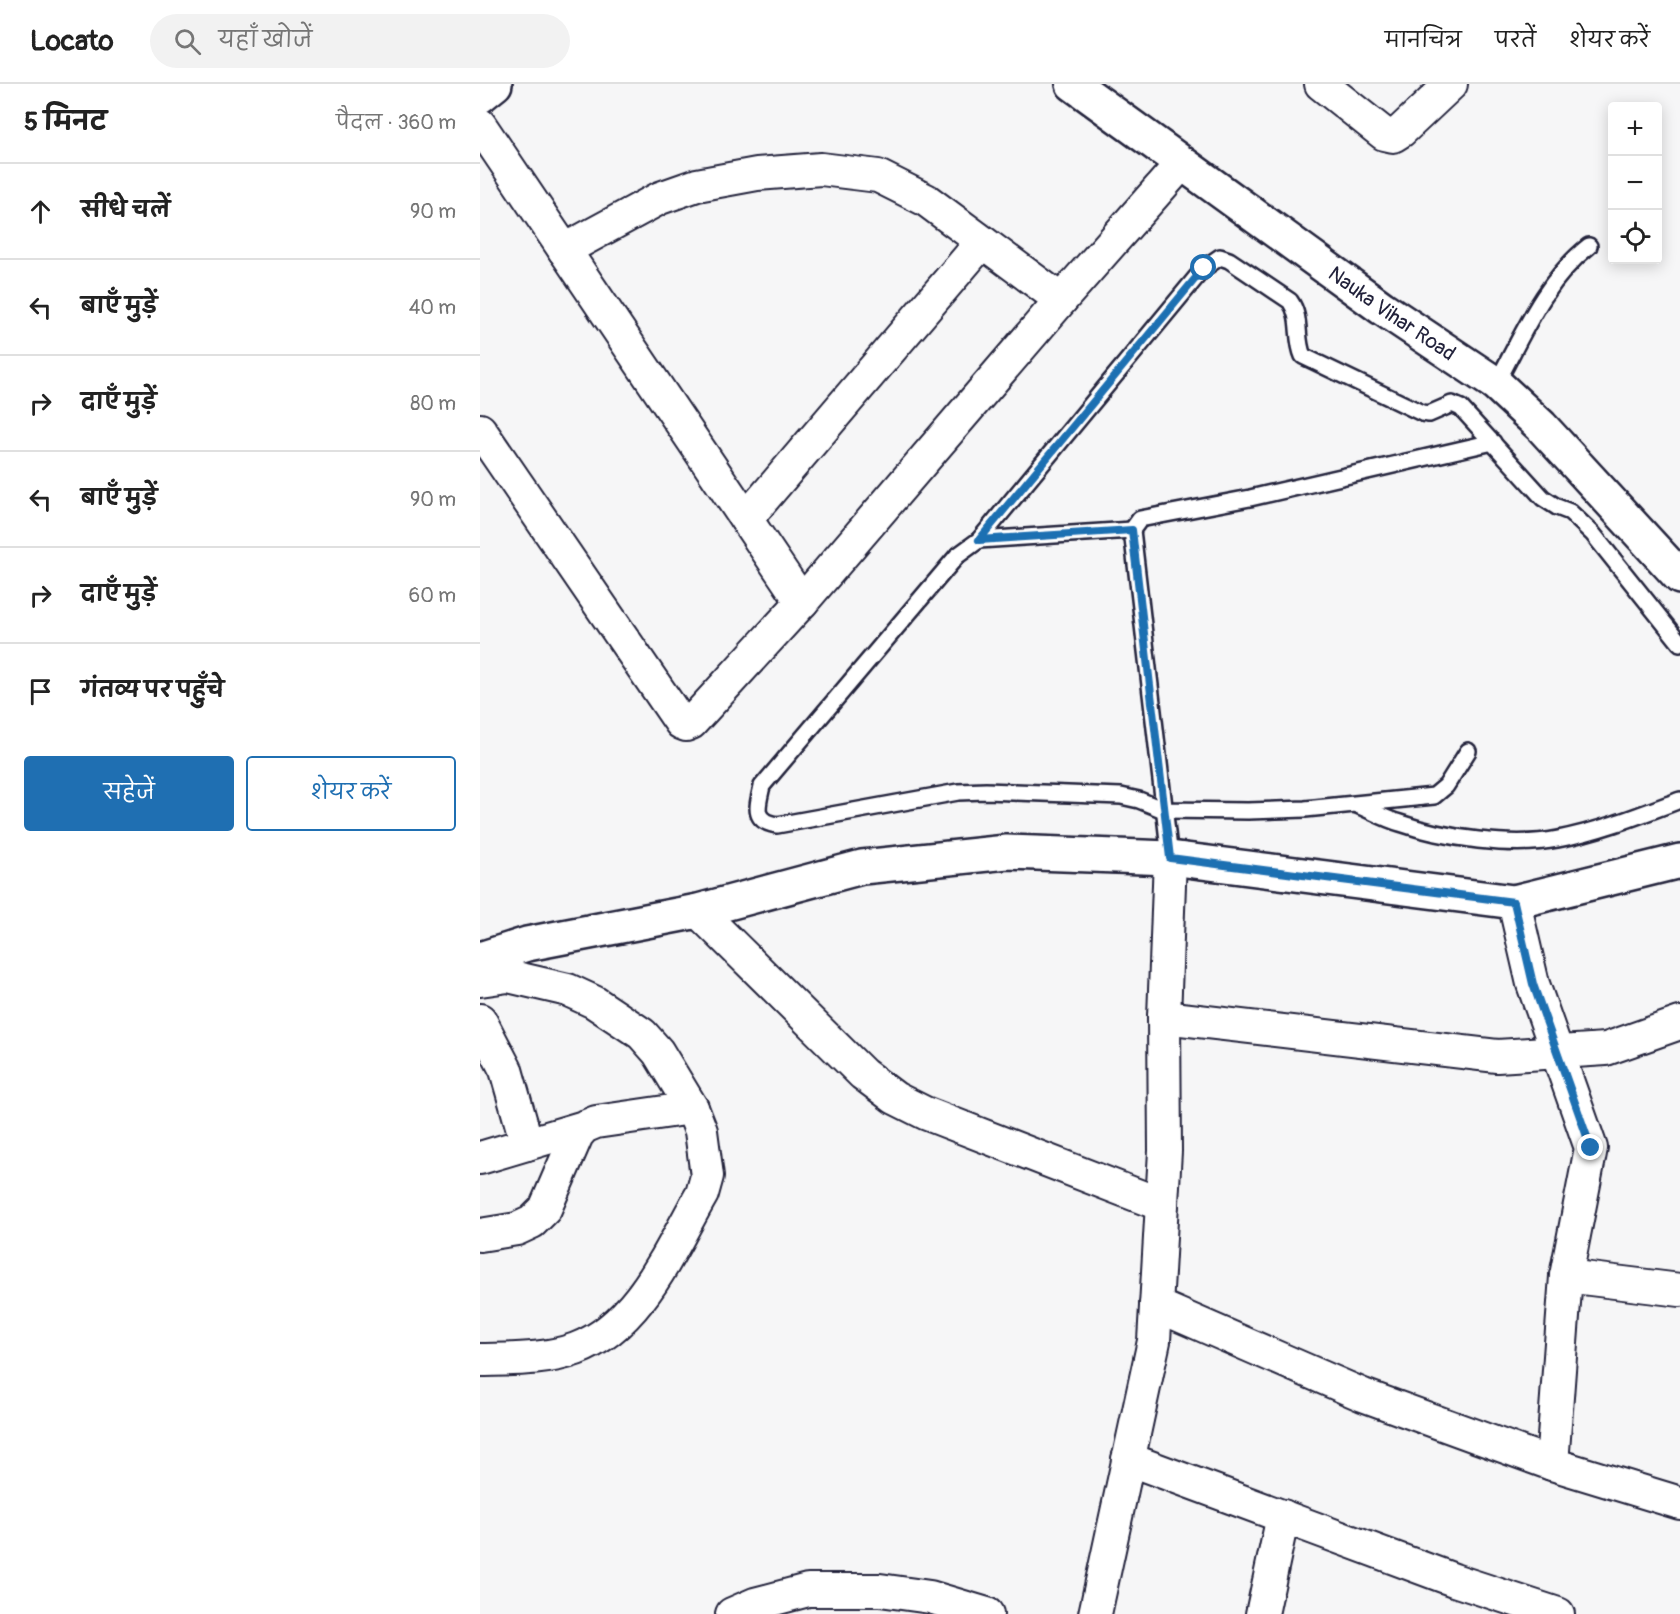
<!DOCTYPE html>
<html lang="hi">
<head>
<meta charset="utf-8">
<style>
	:root { --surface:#fff; --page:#f2f2f2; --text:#222; --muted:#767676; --line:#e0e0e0; --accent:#1f6fb2 }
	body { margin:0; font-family:Pangolin,"Playpen Sans Deva",sans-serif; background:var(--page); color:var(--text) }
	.controls { position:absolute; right:18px; top:18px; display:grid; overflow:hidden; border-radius:6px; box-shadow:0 3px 15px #0003 }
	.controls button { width:54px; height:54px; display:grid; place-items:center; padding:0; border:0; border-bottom:2px solid var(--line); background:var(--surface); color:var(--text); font:30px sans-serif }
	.stop { position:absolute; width:18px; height:18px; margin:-14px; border:4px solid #1f6fb2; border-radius:50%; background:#fff }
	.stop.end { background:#1f6fb2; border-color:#fff; box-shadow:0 2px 6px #0008 }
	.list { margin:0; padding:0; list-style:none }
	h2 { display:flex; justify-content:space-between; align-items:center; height:78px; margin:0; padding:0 24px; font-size:26px }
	h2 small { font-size:20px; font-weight:400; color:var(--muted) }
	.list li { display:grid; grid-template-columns:39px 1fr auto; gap:18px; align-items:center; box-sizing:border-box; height:96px; padding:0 24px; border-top:2px solid var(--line) }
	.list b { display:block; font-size:22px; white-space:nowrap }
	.list em { font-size:20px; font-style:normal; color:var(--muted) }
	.actions { display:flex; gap:12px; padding:18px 24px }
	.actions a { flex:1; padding:14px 0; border:2px solid var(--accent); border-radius:6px; text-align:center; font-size:21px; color:var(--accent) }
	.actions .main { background:var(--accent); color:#fff }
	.icon { flex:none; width:33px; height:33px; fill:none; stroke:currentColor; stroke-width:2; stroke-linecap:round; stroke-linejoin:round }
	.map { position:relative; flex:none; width:1200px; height:1530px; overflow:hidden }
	header { display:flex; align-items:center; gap:36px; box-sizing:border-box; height:84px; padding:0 30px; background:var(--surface); border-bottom:2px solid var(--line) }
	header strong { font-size:28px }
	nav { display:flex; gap:33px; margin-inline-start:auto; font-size:21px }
	.search { width:420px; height:54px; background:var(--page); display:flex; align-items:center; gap:15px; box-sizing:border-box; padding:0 21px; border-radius:33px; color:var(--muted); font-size:22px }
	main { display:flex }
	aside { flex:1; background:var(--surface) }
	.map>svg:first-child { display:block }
</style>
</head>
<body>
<header>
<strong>Locato</strong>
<div class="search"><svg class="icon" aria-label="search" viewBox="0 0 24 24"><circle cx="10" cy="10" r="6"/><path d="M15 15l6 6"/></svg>यहाँ खोजें</div>
<nav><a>मानचित्र</a><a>परतें</a><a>शेयर करें</a></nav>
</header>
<main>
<aside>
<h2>5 मिनट<small>पैदल · 360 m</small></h2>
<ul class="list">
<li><svg class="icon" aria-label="ahead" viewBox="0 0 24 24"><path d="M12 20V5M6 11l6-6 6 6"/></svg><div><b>सीधे चलें</b></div><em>90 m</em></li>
<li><svg class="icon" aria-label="left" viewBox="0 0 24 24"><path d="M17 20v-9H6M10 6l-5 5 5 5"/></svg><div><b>बाएँ मुड़ें</b></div><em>40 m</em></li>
<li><svg class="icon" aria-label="right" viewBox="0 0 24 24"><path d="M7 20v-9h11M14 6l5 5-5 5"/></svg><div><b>दाएँ मुड़ें</b></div><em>80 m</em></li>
<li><svg class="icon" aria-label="left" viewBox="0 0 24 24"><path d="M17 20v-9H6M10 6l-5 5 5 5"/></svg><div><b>बाएँ मुड़ें</b></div><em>90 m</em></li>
<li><svg class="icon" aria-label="right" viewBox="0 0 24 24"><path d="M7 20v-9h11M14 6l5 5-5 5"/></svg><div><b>दाएँ मुड़ें</b></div><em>60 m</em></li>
<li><svg class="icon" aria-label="arrive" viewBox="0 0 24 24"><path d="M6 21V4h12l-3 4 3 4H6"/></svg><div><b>गंतव्य पर पहुँचे</b></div></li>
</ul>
<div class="actions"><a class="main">सहेजें</a><a>शेयर करें</a></div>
</aside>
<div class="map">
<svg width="1200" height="1530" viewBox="0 0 1200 1530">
	<rect width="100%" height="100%" fill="#f6f6f7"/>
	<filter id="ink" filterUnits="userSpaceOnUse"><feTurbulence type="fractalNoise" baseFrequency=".0167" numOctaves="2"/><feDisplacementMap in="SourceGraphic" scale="12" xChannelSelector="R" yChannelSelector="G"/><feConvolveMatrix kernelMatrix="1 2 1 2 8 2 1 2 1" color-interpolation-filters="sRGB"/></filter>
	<g filter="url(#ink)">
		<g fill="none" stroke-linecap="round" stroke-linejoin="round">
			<defs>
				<g id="lane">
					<path d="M1016 300C1042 252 1065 196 1109 162"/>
					<path d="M652 446 499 456 477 472 282 702C278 721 271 737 297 741L478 708 506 707 641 712 659 716 684 726 768 727 825 725 954 712 966 702 988 667"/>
					<path d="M499 456 724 184 740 173 749 176 810 217C822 234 815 254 823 272L942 329 949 330 972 320 981 324 1063 414 1077 423 1090 428 1113 450 1200 559"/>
					<path d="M877 721C892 727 905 735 920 739 963 754 1033 764 1078 755 1120 747 1160 731 1200 716"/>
					<polyline points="690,774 652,446 660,435 770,414 1013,358"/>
				</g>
				<g id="street">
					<polyline points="841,0 904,50 913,52 921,47 971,0"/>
					<polyline points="0,41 322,518"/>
					<polyline points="84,166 180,114 217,101 277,90 341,85 398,92 446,116 581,216"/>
					<polyline points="0,346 201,639 206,641 211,639 322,518 581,216 702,79"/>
					<polyline points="266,435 502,158"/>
					<polyline points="218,827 383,990 415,1014 445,1029 682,1121"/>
					<path d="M0 896 28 892 88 906 114 918 162 950 178 968 212 1024 221 1047 227 1092 222 1110C190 1165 160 1241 96 1265 66 1276 32 1275 0 1276"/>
					<polyline points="684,933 1017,972 1126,965 1200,939"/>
					<polyline points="0,936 26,986 47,1060"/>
					<polyline points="0,1074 104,1043"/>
					<polyline points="0,1151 37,1145 52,1138 65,1125 97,1051 104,1043 116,1038 212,1024"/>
					<polyline points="1086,1192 1200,1206"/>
					<polyline points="676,1221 883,1311 1072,1380 1086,1192 1111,1064 1053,900 1034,818"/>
					<polyline points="648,1375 974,1496 1078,1530"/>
					<polyline points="1072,1380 1200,1419"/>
					<polyline points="252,1530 275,1520 328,1506 400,1506 450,1513 507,1530"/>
					<polyline points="615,1530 674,1257 685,1067 684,933 690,774"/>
					<polyline points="782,1530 803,1432"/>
				</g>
				<g id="secondary">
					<path id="s1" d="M593 0 902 224 1016 300 1061 342 1200 493"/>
					<polyline points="0,12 15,0"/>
					<polyline points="0,875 47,860 218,827 382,783 527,768 690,774 1034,818 1200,777"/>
				</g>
			</defs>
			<!-- lane casing -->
			<use href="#lane" stroke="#22223b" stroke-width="20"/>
			<!-- street casing -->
			<use href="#street" stroke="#22223b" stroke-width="36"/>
			<!-- secondary casing -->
			<use href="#secondary" stroke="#22223b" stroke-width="38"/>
			<!-- lane -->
			<use href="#lane" stroke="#fff" stroke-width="15"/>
			<!-- street -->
			<use href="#street" stroke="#fff" stroke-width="32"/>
			<!-- secondary -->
			<use href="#secondary" stroke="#fff" stroke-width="33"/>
		</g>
	</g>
	<g fill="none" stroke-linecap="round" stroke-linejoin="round" filter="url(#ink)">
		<!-- route -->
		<polyline stroke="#1f6fb2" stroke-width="8" points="724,184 499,456 652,446 690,774 1034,818 1053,900 1111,1064"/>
	</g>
	<g text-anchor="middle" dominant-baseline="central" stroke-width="4.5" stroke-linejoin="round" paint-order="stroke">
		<!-- street labels -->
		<g font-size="21" fill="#22223b" stroke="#fff">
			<text stroke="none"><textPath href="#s1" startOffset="393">Nauka Vihar Road</textPath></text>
		</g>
	</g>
</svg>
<div class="controls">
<button>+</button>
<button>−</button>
<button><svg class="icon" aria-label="locate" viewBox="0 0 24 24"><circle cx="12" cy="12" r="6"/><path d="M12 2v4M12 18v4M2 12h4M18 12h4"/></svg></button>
</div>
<div class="stop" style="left:724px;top:184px"></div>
<div class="stop end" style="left:1111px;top:1064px"></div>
</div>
</main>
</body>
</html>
